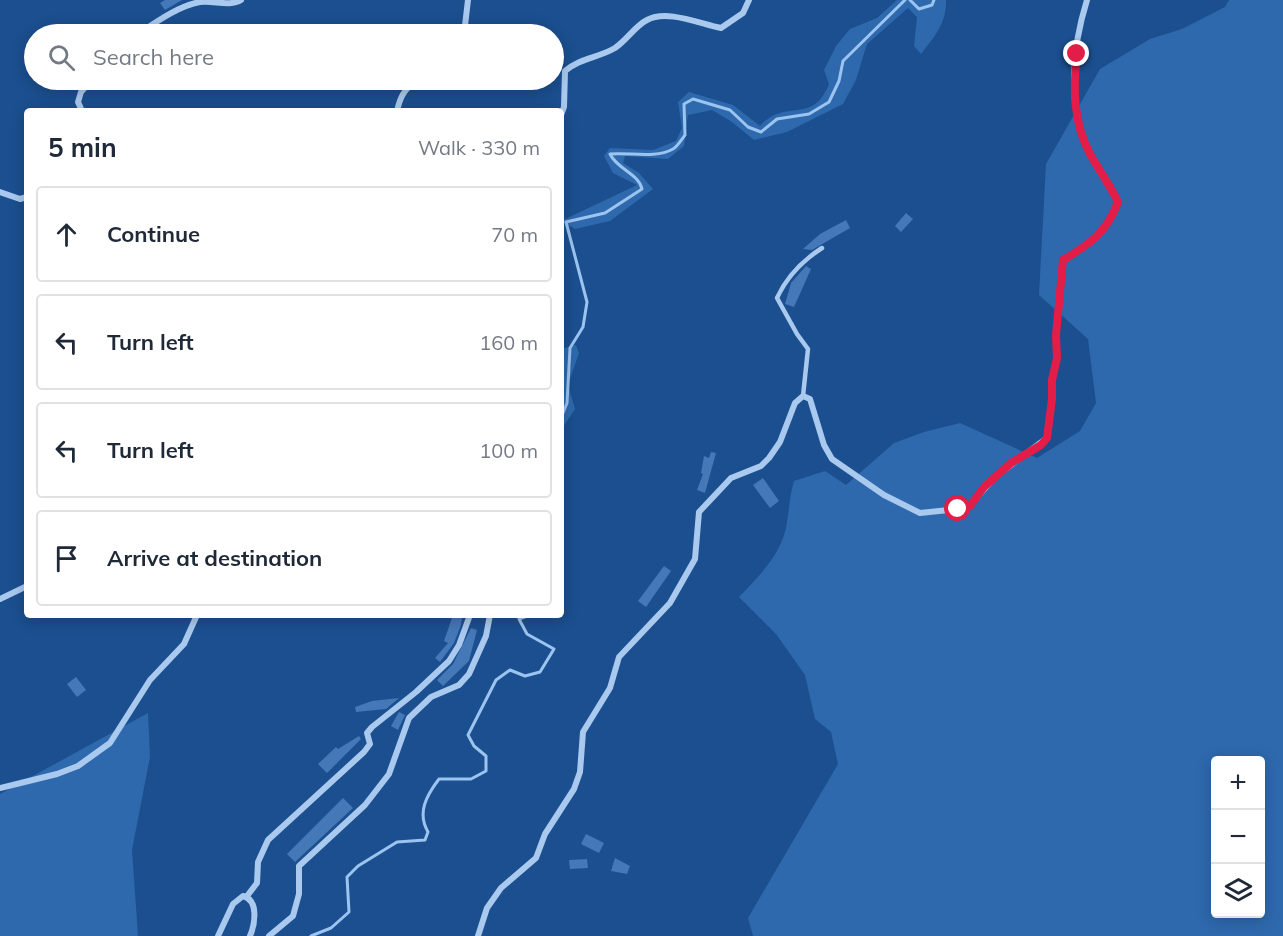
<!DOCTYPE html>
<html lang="en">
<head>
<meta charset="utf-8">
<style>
	:root { --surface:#fff; --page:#f6f6f7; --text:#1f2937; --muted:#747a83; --line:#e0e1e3 }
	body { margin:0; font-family:Mulish,sans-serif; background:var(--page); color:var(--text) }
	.controls { position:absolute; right:18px; bottom:18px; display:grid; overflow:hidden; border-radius:6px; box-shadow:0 3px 15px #0003 }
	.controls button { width:54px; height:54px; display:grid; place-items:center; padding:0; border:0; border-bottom:2px solid var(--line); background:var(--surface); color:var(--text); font:30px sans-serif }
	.stop { position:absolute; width:18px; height:18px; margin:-14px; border:4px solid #e11d48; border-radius:50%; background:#fff }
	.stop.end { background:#e11d48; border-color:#fff; box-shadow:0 2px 6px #0008 }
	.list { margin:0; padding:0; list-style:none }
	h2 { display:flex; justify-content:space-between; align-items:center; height:78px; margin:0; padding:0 24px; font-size:26px }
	h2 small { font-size:20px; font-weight:400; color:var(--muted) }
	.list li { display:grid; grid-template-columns:39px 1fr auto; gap:18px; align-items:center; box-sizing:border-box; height:96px; margin:0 12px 12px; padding:0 12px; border:2px solid var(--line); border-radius:6px }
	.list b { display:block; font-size:22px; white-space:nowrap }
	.list em { font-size:20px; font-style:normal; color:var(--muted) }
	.icon { flex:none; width:33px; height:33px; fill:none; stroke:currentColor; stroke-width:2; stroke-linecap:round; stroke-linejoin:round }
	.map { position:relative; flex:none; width:1283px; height:936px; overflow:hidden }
	.search { position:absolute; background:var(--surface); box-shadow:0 3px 15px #0003; left:24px; top:24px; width:540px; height:66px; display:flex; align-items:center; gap:15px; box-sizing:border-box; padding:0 21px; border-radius:33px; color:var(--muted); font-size:22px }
	.panel { position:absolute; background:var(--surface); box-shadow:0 3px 15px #0003; left:24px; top:108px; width:540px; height:510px; border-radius:6px }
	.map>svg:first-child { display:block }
</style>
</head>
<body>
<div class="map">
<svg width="1283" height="936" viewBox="0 0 1283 936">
	<rect width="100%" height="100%" fill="#1b4f8f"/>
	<!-- green -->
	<g fill="#2e69ad" fill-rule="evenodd">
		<path d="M897 0H946C947 23 934 37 921 54L914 46 917 17 908 8 867 44 856 80 843 104 787 132 754 140 732 122 712 110 688 115 684 146 668 159 625 156 623 163 639 173 653 189 610 221 575 229 561 221 637 185 613 173 604 156 610 148 653 150 676 141 682 128 678 102 689 92 733 105 760 126C787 97 812 126 829 84L824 70 836 46 850 29 877 18Z"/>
		<path d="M1229 0H1283V936H753L748 918 838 764 831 732 815 719 805 675 776 634 739 597C759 576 783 553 787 522 789 508 790 495 794 481L825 471 846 485 894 443 924 432 960 423 1037 458 1080 431 1096 403 1088 339 1039 295 1046 164 1100 69 1150 39 1182 29 1225 7ZM1216 760H1260V914H1216Z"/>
		<polygon points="576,345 579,353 568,385 575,409 561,430 561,349"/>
		<polygon points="148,713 150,757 132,850 138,936 0,936 0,794"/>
	</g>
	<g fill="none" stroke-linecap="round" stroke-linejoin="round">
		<!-- stream -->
		<g stroke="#9cc4f0" stroke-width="3">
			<polyline points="910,0 919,9 932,5 934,0"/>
			<path d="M561 418 567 403 570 348 583 327 587 302 566 222 605 213 642 189C639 174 617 169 610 154 629 152 655 159 673 149 677 147 682 139 685 135L684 104 693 99 730 110 748 127 761 132 777 119 809 114 829 102 839 81 843 61 905 0"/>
			<path d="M311 936 331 928 349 912 347 877 358 866 397 842 425 840 428 832C417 813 426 796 439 779H471L486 771V756L474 746 468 735 496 680 510 670 525 676 540 672 554 649 527 634 519 619 530 615"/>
		</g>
	</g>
	<!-- building -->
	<g fill="#4478b7">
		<polygon points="165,0 182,0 165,10 160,3"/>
		<polygon points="906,213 913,219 901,232 895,226"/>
		<polygon points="846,220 850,228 812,250 803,249 820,234"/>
		<polygon points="806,266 811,269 794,307 785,304 791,283"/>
		<polygon points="711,452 716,453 705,493 697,490 703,474 701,473 704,456 709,458"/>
		<polygon points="763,478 779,501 770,508 753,485"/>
		<polygon points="664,566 671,571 646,607 638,601"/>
		<polygon points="453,615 462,617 461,625 454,643 440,662 435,658 448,643 444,641"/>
		<polygon points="471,628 477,630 469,661 443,686 437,680 453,664"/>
		<polygon points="76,677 86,690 77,697 67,684"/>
		<polygon points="399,698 386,709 356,712 355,707 372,701"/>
		<polygon points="399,712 405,715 398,730 391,726"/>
		<polygon points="359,736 361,739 327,773 318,764 336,747 338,749"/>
		<polygon points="343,798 353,808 295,862 287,854"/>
		<polygon points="586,834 604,843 599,853 581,844"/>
		<polygon points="615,858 630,866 627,874 611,871"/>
		<polygon points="587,859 588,868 570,869 569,860"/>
	</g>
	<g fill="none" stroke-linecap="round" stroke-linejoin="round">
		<!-- service -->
		<path stroke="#a9c9ee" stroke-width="4.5" d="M803 396 808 349 797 334 777 298C787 276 802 261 822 248"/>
		<!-- minor -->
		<g stroke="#a9c9ee" stroke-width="6">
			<path d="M138 34C156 22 178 6 200 2 213 0 230 7 241 0"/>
			<polyline points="464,34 468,0"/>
			<polyline points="82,111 78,102 81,92 92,80"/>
			<path d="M397 111C408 60 440 99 465 80"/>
			<path d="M561 115 564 107 565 71C580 58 598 58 615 48 627 40 635 26 647 20 667 9 700 24 721 28L743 13 749 0"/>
			<polyline points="0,192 20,199 27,197"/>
			<polyline points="0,599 27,586"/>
			<polyline points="0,788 57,774 78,766 110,743 150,680 184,644 197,615"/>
			<polyline points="247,896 257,883 258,862 268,840 364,752 370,744 367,733 372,727 416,692 449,661 459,645 470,615"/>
			<path d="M218 936 233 904 243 896C259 900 255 924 250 936"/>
			<polyline points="269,936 293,916 299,894 299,866 365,805 389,774 409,718 431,697 459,685 469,674 486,636 490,615"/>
			<path d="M478 936 487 908 501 888 536 858 545 834 574 789 580 772 583 732 610 688 619 657 670 603 695 559 699 512 731 478 761 466 769 458 780 442 795 403 803 396 810 399 824 445 832 459 884 495 920 513 958 509 970 505 996 476 1047 438 1052 399V380L1057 358 1056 335 1063 260C1089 244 1107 232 1118 202 1109 184 1096 168 1088 150 1067 103 1072 48 1087 0"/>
		</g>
	</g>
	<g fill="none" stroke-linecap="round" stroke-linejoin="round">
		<!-- route -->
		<path stroke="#e11d48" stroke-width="8" d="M958 509 970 506 984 487 1011 463 1041 445 1047 438 1052 399V380L1057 358 1056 335 1063 260C1090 244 1107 232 1118 202 1110 185 1099 170 1090 154 1073 122 1073 88 1077 54"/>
	</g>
</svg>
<div class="controls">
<button>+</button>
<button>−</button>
<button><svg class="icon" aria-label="layers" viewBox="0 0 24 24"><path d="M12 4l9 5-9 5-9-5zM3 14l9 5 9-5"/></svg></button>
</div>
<div class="stop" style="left:958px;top:509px"></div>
<div class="stop end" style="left:1077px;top:54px"></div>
<div class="search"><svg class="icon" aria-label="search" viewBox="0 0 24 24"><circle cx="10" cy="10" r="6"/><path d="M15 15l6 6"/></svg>Search here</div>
<section class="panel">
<h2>5 min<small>Walk · 330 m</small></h2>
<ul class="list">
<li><svg class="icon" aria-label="ahead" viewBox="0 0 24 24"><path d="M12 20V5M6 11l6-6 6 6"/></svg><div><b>Continue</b></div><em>70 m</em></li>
<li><svg class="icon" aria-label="left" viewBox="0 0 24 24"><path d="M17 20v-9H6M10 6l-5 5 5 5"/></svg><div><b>Turn left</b></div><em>160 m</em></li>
<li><svg class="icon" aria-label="left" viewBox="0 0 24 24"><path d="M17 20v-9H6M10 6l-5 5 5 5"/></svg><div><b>Turn left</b></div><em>100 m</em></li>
<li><svg class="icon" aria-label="arrive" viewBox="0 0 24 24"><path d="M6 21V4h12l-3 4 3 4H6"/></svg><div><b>Arrive at destination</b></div></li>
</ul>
</section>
</div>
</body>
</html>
